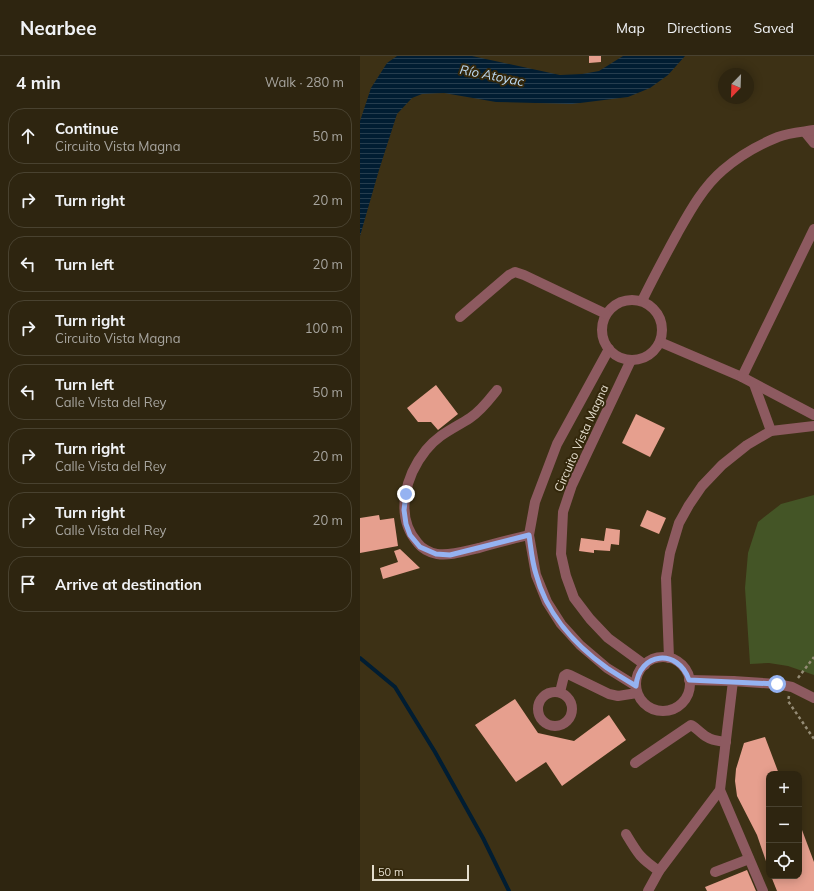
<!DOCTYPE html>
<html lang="en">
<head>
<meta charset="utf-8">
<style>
	:root { --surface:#2e2510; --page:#3a311e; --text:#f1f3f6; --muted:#a7a59f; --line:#494230 }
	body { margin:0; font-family:Mulish,sans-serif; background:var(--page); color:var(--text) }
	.controls { position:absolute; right:12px; bottom:12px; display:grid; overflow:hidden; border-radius:8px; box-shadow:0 2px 10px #0003 }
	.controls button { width:36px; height:36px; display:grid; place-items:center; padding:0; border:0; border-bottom:1px solid var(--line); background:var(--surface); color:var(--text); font:20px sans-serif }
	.compass { position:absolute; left:358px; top:12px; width:36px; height:36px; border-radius:50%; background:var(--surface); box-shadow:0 2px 10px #0003; rotate:203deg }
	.scale { position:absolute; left:12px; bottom:10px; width:97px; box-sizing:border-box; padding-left:4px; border:2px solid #e4ddcd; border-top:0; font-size:11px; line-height:14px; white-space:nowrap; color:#e4ddcd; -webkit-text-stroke:3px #33270b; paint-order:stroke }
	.stop { position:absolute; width:12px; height:12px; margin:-9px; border:3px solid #95b2f1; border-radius:50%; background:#fff }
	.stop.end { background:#95b2f1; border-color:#fff; box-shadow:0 1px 4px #0008 }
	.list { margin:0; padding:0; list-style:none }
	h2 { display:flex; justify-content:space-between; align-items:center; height:52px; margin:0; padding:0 16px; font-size:17px }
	h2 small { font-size:13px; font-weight:400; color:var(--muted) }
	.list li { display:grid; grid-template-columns:26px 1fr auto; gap:12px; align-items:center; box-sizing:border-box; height:56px; margin:0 8px 8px; padding:0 8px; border:1px solid var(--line); border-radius:16px }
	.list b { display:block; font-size:15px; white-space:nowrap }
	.list p { margin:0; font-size:13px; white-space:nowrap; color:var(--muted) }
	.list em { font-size:13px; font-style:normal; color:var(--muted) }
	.icon { flex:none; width:22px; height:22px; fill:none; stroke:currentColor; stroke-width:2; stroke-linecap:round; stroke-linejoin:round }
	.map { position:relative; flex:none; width:454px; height:835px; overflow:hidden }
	header { display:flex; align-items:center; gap:24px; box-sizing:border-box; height:56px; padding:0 20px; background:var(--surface); border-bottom:1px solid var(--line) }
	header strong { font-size:19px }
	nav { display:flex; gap:22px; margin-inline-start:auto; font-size:14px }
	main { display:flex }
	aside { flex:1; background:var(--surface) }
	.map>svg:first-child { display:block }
</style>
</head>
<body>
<header>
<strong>Nearbee</strong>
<nav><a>Map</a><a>Directions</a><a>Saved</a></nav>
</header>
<main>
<aside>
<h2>4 min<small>Walk · 280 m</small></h2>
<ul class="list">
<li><svg class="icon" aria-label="ahead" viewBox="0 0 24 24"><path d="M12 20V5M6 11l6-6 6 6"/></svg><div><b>Continue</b><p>Circuito Vista Magna</p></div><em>50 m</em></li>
<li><svg class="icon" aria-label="right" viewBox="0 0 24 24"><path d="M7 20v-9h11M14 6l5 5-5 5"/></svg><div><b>Turn right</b></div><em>20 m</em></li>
<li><svg class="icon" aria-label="left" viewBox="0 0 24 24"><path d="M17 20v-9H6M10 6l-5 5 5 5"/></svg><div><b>Turn left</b></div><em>20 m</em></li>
<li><svg class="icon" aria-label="right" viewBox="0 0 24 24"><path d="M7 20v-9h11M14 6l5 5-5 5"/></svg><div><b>Turn right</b><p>Circuito Vista Magna</p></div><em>100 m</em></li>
<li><svg class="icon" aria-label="left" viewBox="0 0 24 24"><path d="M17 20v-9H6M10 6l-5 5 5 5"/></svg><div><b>Turn left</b><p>Calle Vista del Rey</p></div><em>50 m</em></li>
<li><svg class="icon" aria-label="right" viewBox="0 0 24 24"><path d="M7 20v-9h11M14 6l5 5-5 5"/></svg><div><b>Turn right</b><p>Calle Vista del Rey</p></div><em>20 m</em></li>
<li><svg class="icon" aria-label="right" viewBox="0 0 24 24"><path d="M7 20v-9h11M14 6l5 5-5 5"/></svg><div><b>Turn right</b><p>Calle Vista del Rey</p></div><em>20 m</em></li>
<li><svg class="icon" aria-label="arrive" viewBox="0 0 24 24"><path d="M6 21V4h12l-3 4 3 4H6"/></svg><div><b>Arrive at destination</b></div></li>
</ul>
</aside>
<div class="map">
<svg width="454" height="835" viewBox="0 0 454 835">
	<defs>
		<pattern id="water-rules" width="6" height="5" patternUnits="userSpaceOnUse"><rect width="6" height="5" fill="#011d32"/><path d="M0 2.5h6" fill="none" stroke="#263d4e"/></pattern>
	</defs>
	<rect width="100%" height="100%" fill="#3d3115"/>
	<!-- green -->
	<polygon fill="#445526" points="454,439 454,619 428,610 409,607 390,608 385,532 388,497 398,466 421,448"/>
	<!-- water -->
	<polygon fill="url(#water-rules)" points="37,0 112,0 200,19 222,18 239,15 263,0 325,0 308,19 290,32 268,41 212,48 136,46 84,37 62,38 52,42 37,58 19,114 0,180 0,65 11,32 27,7"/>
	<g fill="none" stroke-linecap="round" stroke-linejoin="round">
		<!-- stream -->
		<polyline stroke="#011d32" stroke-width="4" points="0,602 35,631 75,696 123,782 149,835"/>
	</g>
	<!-- building -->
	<g fill="#e69f8e">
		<polygon points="229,0 241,0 241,6 229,7"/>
		<polygon points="76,329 98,358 78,374 71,366 58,366 47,352"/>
		<polygon points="276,358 305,372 290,401 262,387"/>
		<polygon points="287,454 306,462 299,478 280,470"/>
		<polygon points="19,459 20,464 34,462 38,490 0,497 0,462"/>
		<polygon points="246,472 260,474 259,489 251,488 250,495 234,494 234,497 219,495 221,482 244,485"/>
		<polygon points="40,493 60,512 23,523 20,512 38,506 34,495"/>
		<polygon points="155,643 178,677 214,685 249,659 266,684 202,730 186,706 156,726 115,669"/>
		<polygon points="405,681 419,718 409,718 409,814 397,779 377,740 375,725 376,713 384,687"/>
		<polygon points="439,766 454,806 454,835 417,835 411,820 439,820"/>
		<polygon points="387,814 396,835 347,835 345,831"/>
	</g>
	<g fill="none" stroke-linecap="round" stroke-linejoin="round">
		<!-- path -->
		<g stroke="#958c76" stroke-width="2.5" stroke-dasharray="3 3" stroke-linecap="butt">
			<polyline points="438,622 454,601"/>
			<polyline points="429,640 428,645 454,683"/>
		</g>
		<!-- minor -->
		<g stroke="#8d5a60" stroke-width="10">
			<polyline points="445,76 454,87"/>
			<circle cx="272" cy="274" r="30"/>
			<path d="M282 245C293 222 305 200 317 178 330 155 343 131 363 114 379 100 398 89 418 81 429 77 442 76 454 74"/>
			<polyline points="100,261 149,219 155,216 164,219 246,258"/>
			<polyline points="300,286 382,321 454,359"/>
			<polyline points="249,293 197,388 175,446 169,479 176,519 187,546 201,568 220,589 247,612 276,630"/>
			<polyline points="271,304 212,429 203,456 201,498 206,520 214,542 230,563 248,582 285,609"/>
			<polyline points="382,321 454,173"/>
			<polyline points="394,328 411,375"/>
			<path d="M137 334C129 344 121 355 110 362 93 373 79 378 66 394 46 419 34 459 57 486 61 492 70 497 77 498 91 500 105 495 119 492 135 487 152 483 169 479"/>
			<circle cx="303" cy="628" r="27"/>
			<polyline points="309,602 306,522 310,497 319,467 329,449 342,430 362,409 387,389 411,375 454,370"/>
			<polyline points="329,624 373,625 417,628 432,631 454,642"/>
			<circle cx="195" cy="653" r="17"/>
			<polyline points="200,636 204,620 207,618 210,619 249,638 258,640 277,637"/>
			<path d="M275 707 331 669C337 672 341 678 347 681 353 685 360 685 366 686"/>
			<polyline points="360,734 403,835"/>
			<path d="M266 778C278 798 280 802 299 815"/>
			<polyline points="355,816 389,803"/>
			<polyline points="288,835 299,815 360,734 373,625"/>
		</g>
	</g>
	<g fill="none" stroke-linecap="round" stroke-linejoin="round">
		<!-- route -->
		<path stroke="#95b2f1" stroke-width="5" d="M46 438 44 454 46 468 50 479 60 491 76 498 90 499 169 479C171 492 172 506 176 518 186 557 215 589 247 612 256 618 266 624 276 630 279 596 318 592 329 624L417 628"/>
	</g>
	<g text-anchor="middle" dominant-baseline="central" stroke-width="4" stroke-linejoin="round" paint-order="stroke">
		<!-- street labels -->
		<g font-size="12" fill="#e4ddcd" stroke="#33270b">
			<text transform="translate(221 382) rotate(-66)">Circuito Vista Magna</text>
		</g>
		<!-- water labels -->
		<g font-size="13" font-style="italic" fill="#bcdaf4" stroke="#33270b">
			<text transform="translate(132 19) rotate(11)">Río Atoyac</text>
		</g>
	</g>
</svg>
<div class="controls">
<button>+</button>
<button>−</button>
<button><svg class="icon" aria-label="locate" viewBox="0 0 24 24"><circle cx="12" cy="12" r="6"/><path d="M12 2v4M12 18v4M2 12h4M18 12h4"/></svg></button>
</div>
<svg class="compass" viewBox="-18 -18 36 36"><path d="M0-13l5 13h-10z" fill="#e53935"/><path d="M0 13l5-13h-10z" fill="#a7a59f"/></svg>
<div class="scale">50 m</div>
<div class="stop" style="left:417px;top:628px"></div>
<div class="stop end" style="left:46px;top:438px"></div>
</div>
</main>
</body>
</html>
